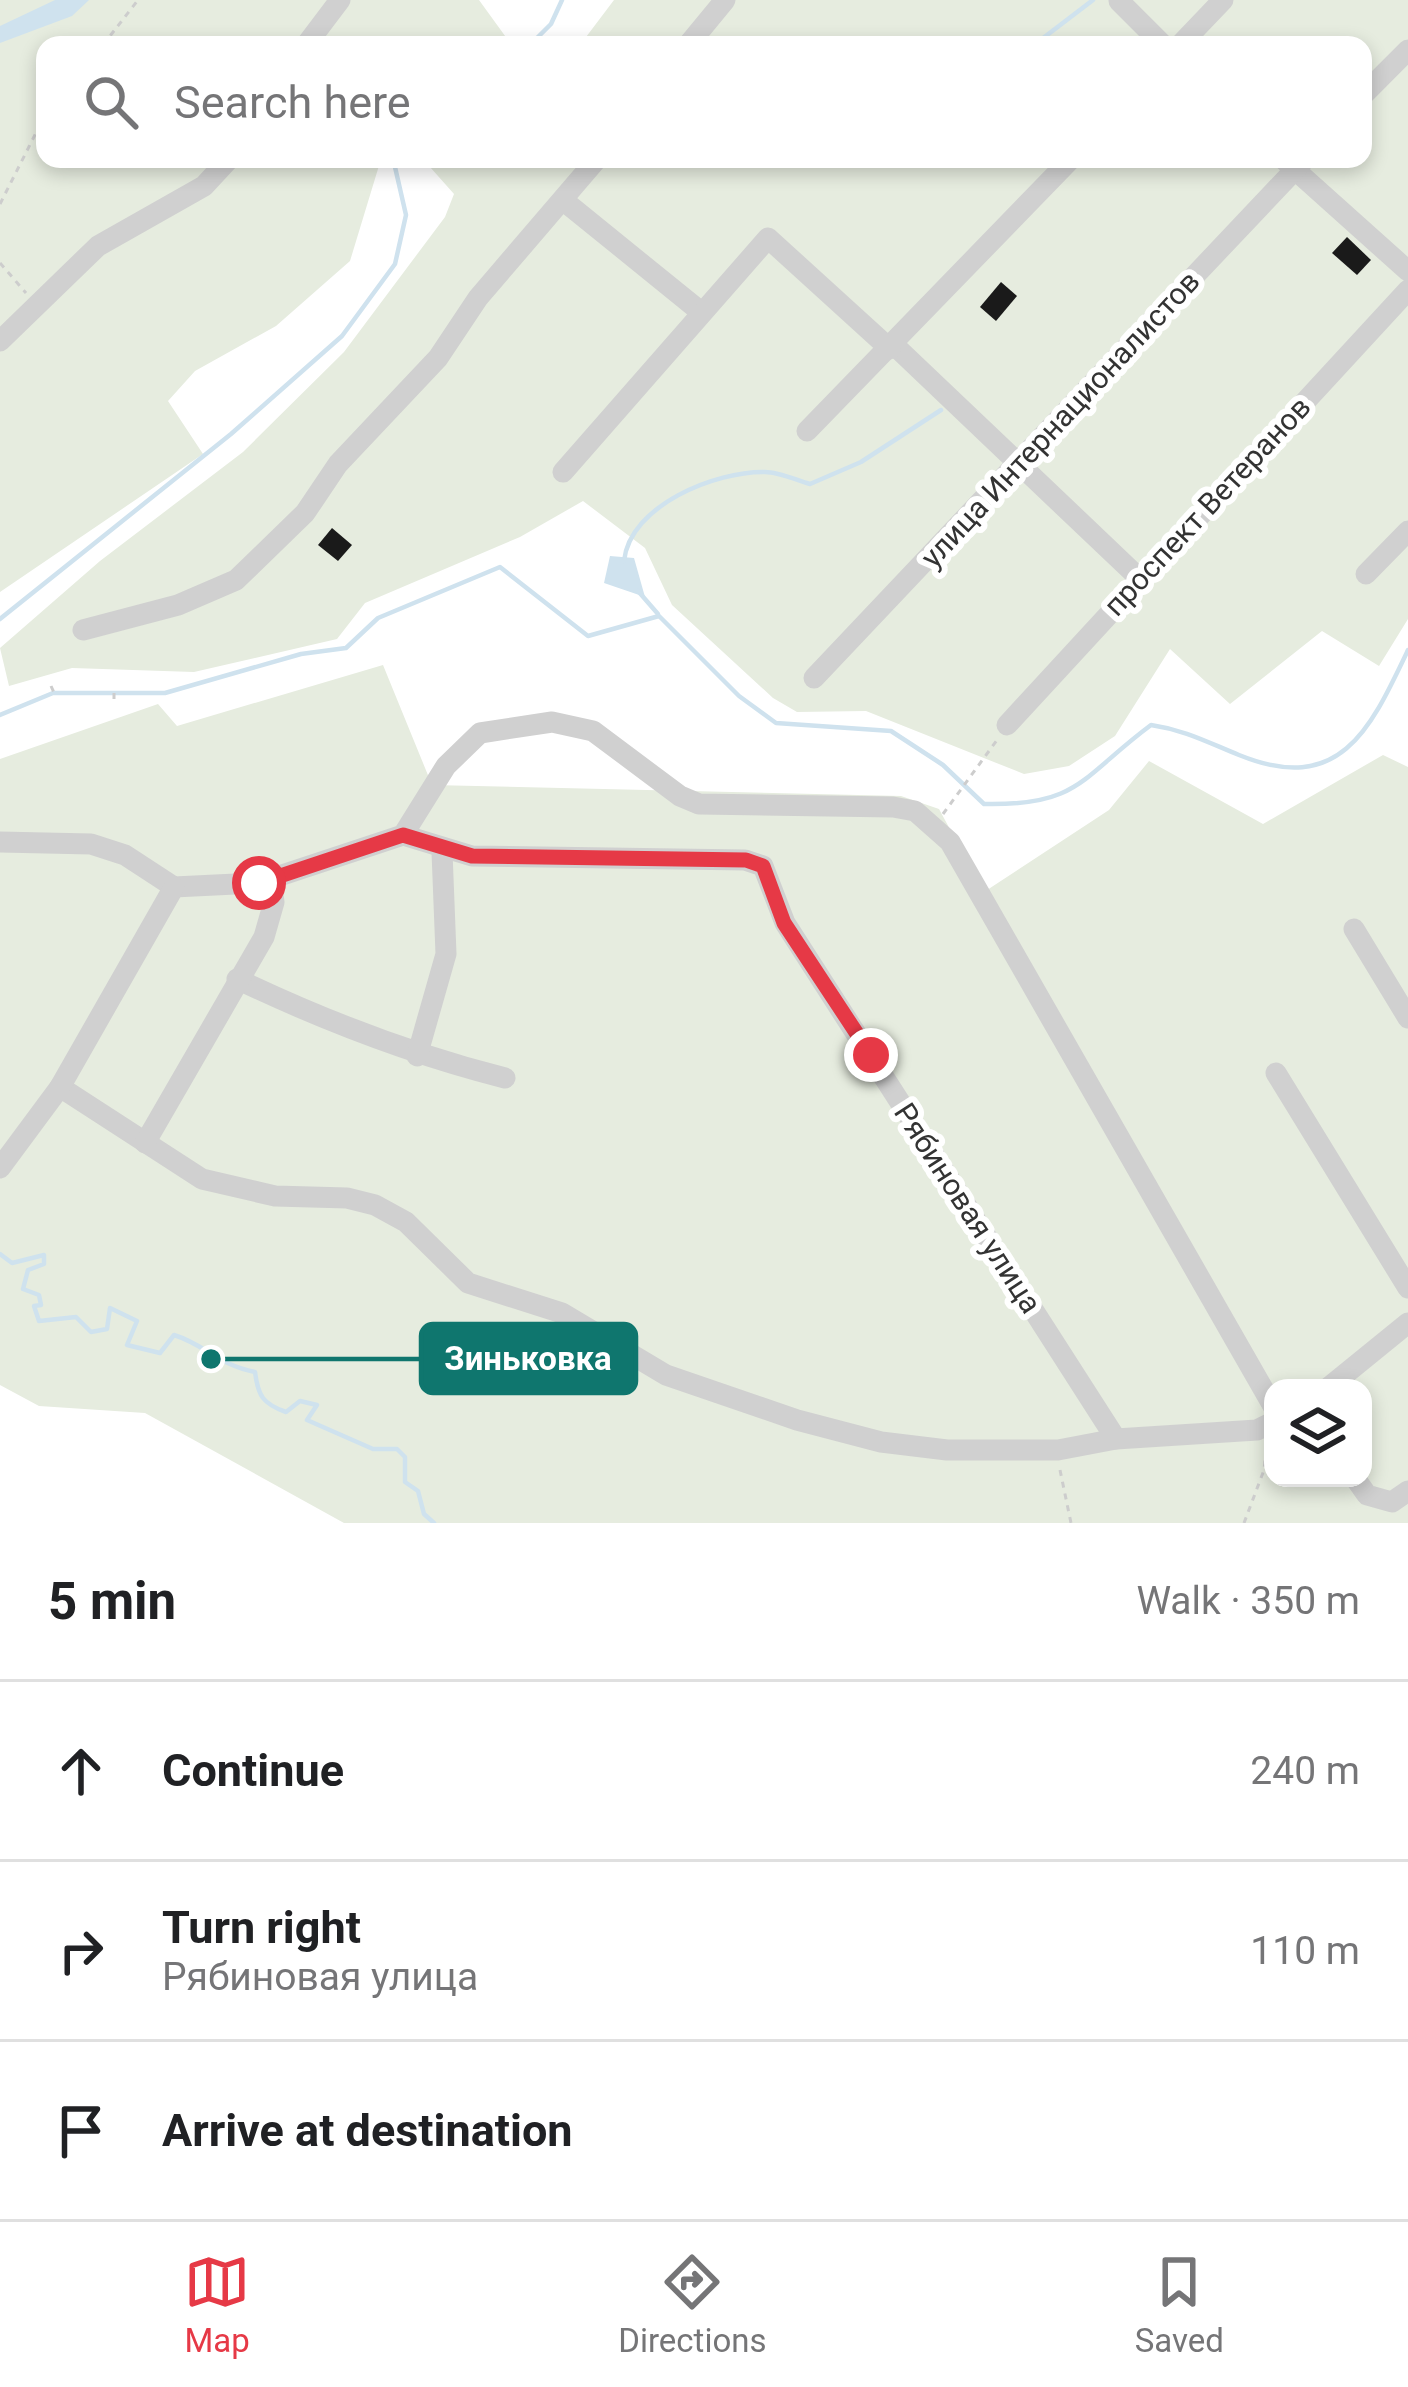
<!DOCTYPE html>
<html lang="en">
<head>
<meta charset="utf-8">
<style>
	:root { --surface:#fff; --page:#f2f2f2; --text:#202124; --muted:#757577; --line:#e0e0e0; --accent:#e63946 }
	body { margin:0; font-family:Roboto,sans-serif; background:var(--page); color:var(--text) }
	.controls { position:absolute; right:36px; bottom:36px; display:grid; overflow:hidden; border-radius:24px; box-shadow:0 6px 18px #0003 }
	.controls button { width:108px; height:108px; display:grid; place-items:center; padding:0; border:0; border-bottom:3px solid var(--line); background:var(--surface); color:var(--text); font:60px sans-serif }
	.stop { position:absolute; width:36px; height:36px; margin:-27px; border:9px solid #e63946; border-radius:50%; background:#fff }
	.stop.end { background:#e63946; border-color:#fff; box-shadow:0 3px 12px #0008 }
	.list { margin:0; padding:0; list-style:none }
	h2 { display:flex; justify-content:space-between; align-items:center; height:156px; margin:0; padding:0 48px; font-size:51px }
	h2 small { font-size:39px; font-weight:400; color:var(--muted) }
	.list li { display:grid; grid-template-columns:78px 1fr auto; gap:36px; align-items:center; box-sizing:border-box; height:180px; padding:0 48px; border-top:3px solid var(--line) }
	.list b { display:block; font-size:45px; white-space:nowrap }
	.list p { margin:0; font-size:39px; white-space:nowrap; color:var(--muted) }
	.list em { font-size:39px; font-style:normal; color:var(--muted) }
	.icon { flex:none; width:66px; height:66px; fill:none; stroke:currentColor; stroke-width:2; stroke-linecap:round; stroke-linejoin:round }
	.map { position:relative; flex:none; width:1408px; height:1523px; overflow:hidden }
	.search { position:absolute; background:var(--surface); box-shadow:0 6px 18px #0003; left:36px; right:36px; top:36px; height:132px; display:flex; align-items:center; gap:30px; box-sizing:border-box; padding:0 42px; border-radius:24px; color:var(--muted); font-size:45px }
	.sheet { height:696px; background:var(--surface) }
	nav { display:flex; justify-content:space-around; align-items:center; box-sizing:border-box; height:168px; border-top:3px solid var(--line); background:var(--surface); font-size:33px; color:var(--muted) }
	nav a { display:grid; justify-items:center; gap:6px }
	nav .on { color:var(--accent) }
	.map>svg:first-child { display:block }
</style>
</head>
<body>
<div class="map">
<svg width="1408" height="1523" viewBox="0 0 1408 1523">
	<rect width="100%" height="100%" fill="#fff"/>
	<!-- green -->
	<g fill="#e6ecdf" fill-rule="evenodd">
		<polygon points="0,0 479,0 508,40 502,45 45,45 45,159 381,159 350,261 276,326 195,371 168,401 203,454 0,592"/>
		<polygon points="614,0 1408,0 1408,619 1379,666 1322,631 1230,704 1170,649 1115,736 1069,766 1024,774 866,711 797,712 773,698 672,605 645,548 583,501 520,537 365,603 337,639 194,672 72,668 9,686 0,648 100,561 243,452 344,352 445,217 454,194 430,167 438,159 1363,159 1363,45 580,45"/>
		<path d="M383 665 432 785 901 796 939 809 984 892 1109 810 1149 761 1263 824 1383 755 1408 767V1523H344L145 1413 39 1406 0 1385V759L158 704 177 726ZM1273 1388H1363V1478H1273Z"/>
	</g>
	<!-- water -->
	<g fill="#cfe2ee">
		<polygon points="55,0 89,0 72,16 0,43 0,26"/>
		<polygon points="610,556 634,558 645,597 604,583"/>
	</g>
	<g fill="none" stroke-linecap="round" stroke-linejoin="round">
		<!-- stream -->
		<g stroke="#cfe2ee" stroke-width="4.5">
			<polyline points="530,45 551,24 562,0"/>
			<polyline points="1034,45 1093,0"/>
			<path d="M624 561C630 505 716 471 765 472 779 472 796 480 810 484L861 462 941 410"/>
			<polyline points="638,591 658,614"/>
			<polyline points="0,619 231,434 342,336 395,264 406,215 395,167 400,159"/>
			<path d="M0 715 53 693H165L301 654 346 648 378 618 500 567 588 636 659 616 739 696 776 723 891 731 943 765 984 804C1080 806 1081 777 1151 725 1185 730 1207 742 1239 755 1340 796 1370 730 1408 650"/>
			<path d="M0 1254 12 1263 44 1255V1264L28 1270 23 1289 39 1295 41 1305 34 1306 39 1321 76 1317 91 1332 107 1329 110 1308 137 1321 127 1345 160 1353 174 1335C206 1345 218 1365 255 1372 258 1396 263 1404 286 1412L300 1401 317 1405 307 1420 373 1449H397L405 1457V1482L418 1491 424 1514 434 1523"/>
		</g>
	</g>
	<!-- building -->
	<g fill="#1a1a1a">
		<polygon points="1347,237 1371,260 1357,275 1332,253"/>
		<polygon points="1001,282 1017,296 996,321 980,307"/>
		<polygon points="332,528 352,545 338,561 318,545"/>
	</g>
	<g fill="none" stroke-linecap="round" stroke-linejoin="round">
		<!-- path -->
		<g stroke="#cdcdcd" stroke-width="3" stroke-dasharray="6 6" stroke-linecap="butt">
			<polyline points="103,45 138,0"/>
			<polyline points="0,204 45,115"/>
			<polyline points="0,263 26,293"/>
			<polyline points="51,686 55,695"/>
			<polyline points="114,699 114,688"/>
			<polyline points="943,814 997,740"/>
			<polyline points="1060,1470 1071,1523"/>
			<polyline points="1244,1523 1264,1470 1267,1443"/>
		</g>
		<!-- minor -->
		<g stroke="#d0d0d0" stroke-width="21">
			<polyline points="1119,1 1163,45"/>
			<polyline points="306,45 340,0"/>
			<polyline points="688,45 725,0"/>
			<polyline points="1180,45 1223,0"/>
			<polyline points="1363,95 1408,50"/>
			<polyline points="1283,159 1408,271"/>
			<polyline points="564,201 701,312"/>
			<polyline points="0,341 98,246 204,186 229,159"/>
			<polyline points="894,345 1139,578"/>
			<polyline points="807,431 1071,159"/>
			<polyline points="563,472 768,238 890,349"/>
			<polyline points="1366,574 1408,531"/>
			<polyline points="83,630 178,605 236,580 305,513 338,464 438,358 478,298 597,159"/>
			<polyline points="814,678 1305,159"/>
			<polyline points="1007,725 1408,290"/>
			<polyline points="403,835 472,856 745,860 763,866 785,923 1116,1439"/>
			<polyline points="0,842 91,844 125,855 174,887 258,883 403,835 446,766 480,733 552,722 593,731 680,796 699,804 893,807 915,811 950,842 1273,1406"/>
			<polyline points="1354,929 1408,1018"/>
			<path d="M237 979C325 1021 410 1054 505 1078"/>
			<polyline points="417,1056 446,954 442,852"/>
			<polyline points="1276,1073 1408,1288"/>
			<polyline points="60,1087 202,1179 275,1196 347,1198 375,1205 406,1222 468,1283 562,1313 666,1375 797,1420 881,1442 947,1450 1058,1450 1116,1439 1257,1430 1273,1422"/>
			<polyline points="145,1143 264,937 274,902 271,879"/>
			<polyline points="0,1168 60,1087 174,887"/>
			<polyline points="1328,1388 1408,1323"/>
			<polyline points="1355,1478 1367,1495 1392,1502 1408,1491"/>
		</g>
	</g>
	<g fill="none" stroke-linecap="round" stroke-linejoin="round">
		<!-- route -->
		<polyline stroke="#e63946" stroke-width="15" points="259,883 403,835 472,856 746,860 763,866 784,923 871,1055"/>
	</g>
	<g text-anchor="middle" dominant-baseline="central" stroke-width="12" stroke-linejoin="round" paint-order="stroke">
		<!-- street labels -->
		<g font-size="30" fill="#333" stroke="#fff">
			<text transform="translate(1060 419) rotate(-47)">улица Интернационалистов</text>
			<text transform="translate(1207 506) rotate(-47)">проспект Ветеранов</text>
			<text transform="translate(968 1208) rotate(57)">Рябиновая улица</text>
		</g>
	</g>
	<!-- callouts -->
	<path fill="none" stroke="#0f766e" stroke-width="4.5" d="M211 1359L421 1359"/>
	<circle fill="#0f766e" stroke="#fff" stroke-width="4.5" cx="211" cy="1359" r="12"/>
	<rect fill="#0f766e" stroke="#0f766e" stroke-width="4.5" x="421" y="1324" width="215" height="69" rx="12"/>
	<g font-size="33" text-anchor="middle" font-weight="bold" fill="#fff">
		<text x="528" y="1370">Зиньковка</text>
	</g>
</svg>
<div class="controls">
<button><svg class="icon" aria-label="layers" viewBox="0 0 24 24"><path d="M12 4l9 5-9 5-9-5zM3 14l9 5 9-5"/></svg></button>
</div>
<div class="stop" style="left:259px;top:883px"></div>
<div class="stop end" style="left:871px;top:1055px"></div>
<div class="search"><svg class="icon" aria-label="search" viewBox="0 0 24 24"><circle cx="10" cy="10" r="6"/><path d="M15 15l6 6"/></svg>Search here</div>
</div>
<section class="sheet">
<h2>5 min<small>Walk · 350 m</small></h2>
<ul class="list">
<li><svg class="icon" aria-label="ahead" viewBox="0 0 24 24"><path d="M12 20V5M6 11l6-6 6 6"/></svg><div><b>Continue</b></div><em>240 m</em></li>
<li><svg class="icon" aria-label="right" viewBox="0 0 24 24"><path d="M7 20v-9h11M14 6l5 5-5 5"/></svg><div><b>Turn right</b><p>Рябиновая улица</p></div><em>110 m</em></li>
<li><svg class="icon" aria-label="arrive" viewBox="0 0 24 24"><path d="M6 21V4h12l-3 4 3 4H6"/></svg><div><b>Arrive at destination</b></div></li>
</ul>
</section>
<nav>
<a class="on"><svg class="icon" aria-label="map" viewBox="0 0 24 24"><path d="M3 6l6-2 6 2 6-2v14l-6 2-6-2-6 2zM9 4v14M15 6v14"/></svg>Map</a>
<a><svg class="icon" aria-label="directions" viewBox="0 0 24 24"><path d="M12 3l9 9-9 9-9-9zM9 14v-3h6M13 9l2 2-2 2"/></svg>Directions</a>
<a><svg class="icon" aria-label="saved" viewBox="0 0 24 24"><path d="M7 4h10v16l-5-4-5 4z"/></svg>Saved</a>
</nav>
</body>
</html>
